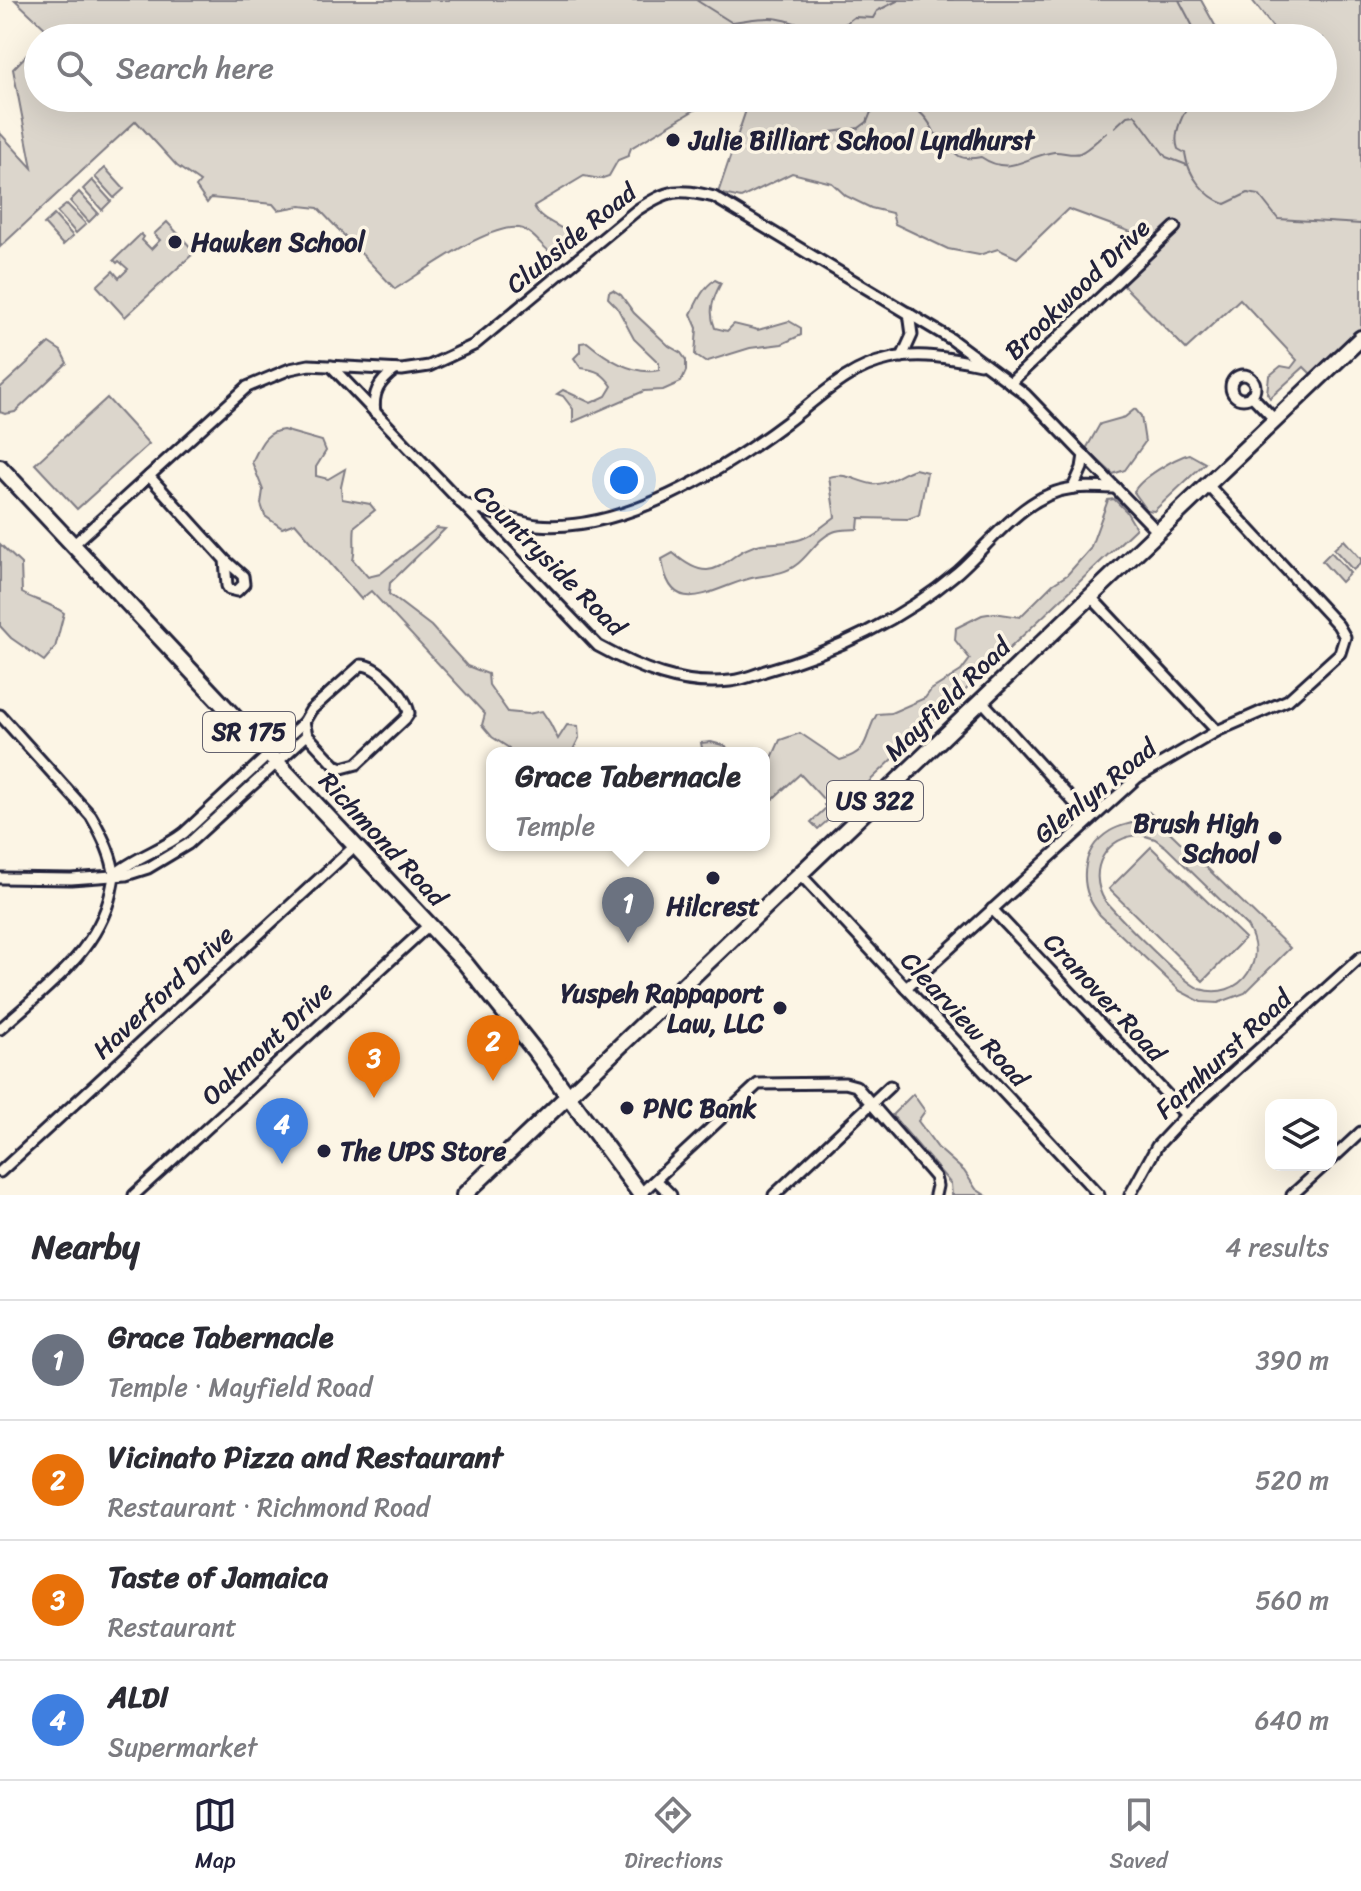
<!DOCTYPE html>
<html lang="en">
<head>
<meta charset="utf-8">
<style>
	:root { --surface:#fff; --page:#f2f2f3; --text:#2b2b33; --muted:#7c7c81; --line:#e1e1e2; --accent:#22223b }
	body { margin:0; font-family:Sriracha,sans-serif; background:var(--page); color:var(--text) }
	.controls { position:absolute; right:24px; bottom:24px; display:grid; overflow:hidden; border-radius:16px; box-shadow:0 8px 32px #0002 }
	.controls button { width:72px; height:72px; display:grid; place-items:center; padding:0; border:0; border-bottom:2px solid var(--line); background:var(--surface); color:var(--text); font:40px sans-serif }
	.you { position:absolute; left:624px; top:480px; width:28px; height:28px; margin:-20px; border:6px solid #fff; border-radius:50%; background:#1a73e8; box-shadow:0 0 0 12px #1a73e833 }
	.badge { display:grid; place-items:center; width:52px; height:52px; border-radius:50%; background:var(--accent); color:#fff; font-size:26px; font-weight:700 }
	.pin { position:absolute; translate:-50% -66px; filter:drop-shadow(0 2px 4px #0008) }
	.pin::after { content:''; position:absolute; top:42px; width:28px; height:24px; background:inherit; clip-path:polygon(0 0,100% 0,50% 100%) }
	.popup { position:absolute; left:486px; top:747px; width:284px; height:104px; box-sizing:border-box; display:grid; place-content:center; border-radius:16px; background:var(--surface); filter:drop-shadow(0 2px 6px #0005); font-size:26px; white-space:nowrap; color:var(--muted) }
	.popup b { font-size:30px; color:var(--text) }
	.popup::after { content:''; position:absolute; left:50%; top:100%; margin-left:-16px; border:16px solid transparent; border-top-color:var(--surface) }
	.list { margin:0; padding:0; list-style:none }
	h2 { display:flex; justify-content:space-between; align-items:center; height:104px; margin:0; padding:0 32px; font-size:34px }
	h2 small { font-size:26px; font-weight:400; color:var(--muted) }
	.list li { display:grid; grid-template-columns:52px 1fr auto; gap:24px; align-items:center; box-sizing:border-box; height:120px; padding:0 32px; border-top:2px solid var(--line) }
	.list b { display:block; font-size:30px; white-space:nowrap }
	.list p { margin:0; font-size:26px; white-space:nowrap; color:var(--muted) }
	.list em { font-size:26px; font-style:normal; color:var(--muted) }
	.icon { flex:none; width:44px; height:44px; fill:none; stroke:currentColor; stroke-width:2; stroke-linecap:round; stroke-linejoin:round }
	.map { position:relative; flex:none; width:1361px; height:1195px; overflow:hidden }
	.search { position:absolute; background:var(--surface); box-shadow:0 8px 32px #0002; left:24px; right:24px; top:24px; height:88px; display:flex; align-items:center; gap:20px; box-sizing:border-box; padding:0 28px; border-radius:44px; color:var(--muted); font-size:30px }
	.sheet { height:584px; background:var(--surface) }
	nav { display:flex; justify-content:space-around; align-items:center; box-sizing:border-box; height:112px; border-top:2px solid var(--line); background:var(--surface); font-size:22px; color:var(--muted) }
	nav a { display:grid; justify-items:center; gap:4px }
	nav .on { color:var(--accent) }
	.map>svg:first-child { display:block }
</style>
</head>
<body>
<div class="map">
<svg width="1361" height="1195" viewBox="0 0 1361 1195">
	<rect width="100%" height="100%" fill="#fcf5e5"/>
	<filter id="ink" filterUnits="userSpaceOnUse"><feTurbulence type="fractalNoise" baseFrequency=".0125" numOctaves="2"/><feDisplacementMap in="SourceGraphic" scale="16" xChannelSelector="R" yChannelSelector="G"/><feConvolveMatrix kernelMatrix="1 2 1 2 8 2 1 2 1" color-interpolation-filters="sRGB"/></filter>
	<g filter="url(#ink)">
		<!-- green -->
		<g fill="#dcd6cc" stroke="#7f7c84" stroke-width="2" fill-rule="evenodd">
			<polygon points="15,0 1201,0 1222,38 42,38 48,31"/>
			<path d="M1252 0H1361V338L1317 380 1304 367 1270 398 1267 393 1269 376 1281 366 1291 368 1297 360 1240 299 1186 349 1118 280 1158 242 1068 209 1017 258 998 249 979 255 948 249 895 224 892 213 871 208 846 196 832 183 792 173 741 198 718 193 746 110 703 105 631 148 628 156 618 160 609 176 600 179 584 176 534 206C540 222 565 226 576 239L567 253 557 257C544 250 535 234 523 229 494 219 422 273 395 289L318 208 300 206 278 210 273 204 211 198 207 203 196 187 200 182 177 166 136 121 0 247V133L32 168 13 69 38 43V98H1323V38H1281Z"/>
			<polygon points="105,168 124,189 114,198 95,177"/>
			<polygon points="92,180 111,201 102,210 83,189"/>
			<polygon points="79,192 98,213 89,222 70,201"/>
			<polygon points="67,204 86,224 76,233 57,212"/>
			<polygon points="54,215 73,236 63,245 44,224"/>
			<polygon points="167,222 195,252 125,317 97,286 113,271 119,278 128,269 119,261 117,263 114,260 141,234 144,237 142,240 151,249 160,240 154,234"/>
			<path d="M715 280 721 283C713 298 708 311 715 328L727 331 734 324 758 330 789 321 801 328V335L782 344 750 348 705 362 695 355 697 328 691 314C697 302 703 287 715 280Z"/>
			<path d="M613 290 621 295 634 313 669 346 681 353 686 360V371L681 382 663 390 644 391 573 422V409L563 396 557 394 563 390 591 403 606 396 612 386C603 373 597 370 581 368L574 358 580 352V343L587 342C606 358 633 376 659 370V363L634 339 617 307 608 298 609 292Z"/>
			<polygon points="49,343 61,351 67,363 15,412 5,414 0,412 0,388"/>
			<polygon points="107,398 149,444 77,509 35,464"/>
			<polygon points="1135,409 1141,416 1145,442 1125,470 1113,474 1086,449 1100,424 1125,417"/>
			<path d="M283 430 322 441 326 451 316 467V476L328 479 345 469 341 487 342 499 370 504 375 510 355 526C353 538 356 549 353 560L368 577 380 574 437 528 445 529 390 583 389 594 431 626 467 666 488 674 489 685 508 712 528 714 542 711 550 723 558 739 567 725 578 726 579 738 572 752 578 753H509V748L492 737 482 725 485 714 371 591 361 599 295 523 282 528 265 516 261 504 263 490 252 462C260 446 264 432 283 430Z"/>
			<path d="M1189 454 1205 463 1154 511 1147 510 1134 492C1139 479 1175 458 1189 454Z"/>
			<path d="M915 469 927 472 919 515 908 519 859 518 858 529C850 530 840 529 833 532 817 538 809 556 796 565 784 575 763 575 748 579 713 588 670 622 662 559L673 553C719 593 723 551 761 544 773 542 786 544 798 540 811 537 824 525 835 517L829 477C847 472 855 481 872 484 887 486 901 473 915 469Z"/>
			<path d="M1114 499 1126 511 1136 528 835 814 818 829 811 822 826 808 824 805 827 803 800 774 764 807V765L772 758 780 740 800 733 840 760C872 751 863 737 877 714L891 713 925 698 931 690 961 671 970 659 955 640 956 628 982 615 994 613 1020 617 1053 584 1067 575 1090 549 1108 500Z"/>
			<polygon points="1344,540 1361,559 1361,563 1353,570 1334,549"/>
			<path d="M0 544 21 564 22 593C36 601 51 603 64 613L55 648 44 661 11 638 0 626Z"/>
			<polygon points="1331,552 1350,573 1341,582 1322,561"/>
			<polygon points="711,742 726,746 729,753 703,753 701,743"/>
			<path d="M1149 812 1290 948 1245 993 1218 1003 1201 1002 1180 991 1100 915C1078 889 1079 850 1110 831 1125 822 1136 826 1149 812ZM1142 835 1155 839 1166 847 1247 926C1256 941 1258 958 1248 973 1238 989 1218 995 1200 989 1181 981 1121 919 1105 901 1086 870 1106 835 1142 835Z"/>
			<polygon points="1151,847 1245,938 1203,981 1109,889"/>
			<polygon points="913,1094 925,1111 918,1121 938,1148 964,1171 976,1189 985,1195 952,1195 951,1184 892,1115"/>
		</g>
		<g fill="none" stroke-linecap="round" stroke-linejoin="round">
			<!-- stream -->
			<g stroke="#78757e" stroke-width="2">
				<path d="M696 0 731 22C770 17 773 14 811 29L815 38"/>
				<polyline points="933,0 953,0"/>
				<polyline points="1179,0 1199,38"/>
				<polyline points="826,38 854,17 873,18 877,11 899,0"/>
				<path d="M1194 98C1184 111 1172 133 1178 149L1185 153C1188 175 1204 196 1225 204L1248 193 1259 195 1278 219 1361 224"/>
				<polyline points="1115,127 1127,116 1135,115 1166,157 1187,165"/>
				<path d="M805 147 812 146 831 132 859 128 867 122 871 112C900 100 921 102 935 134L948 137C953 157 961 161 981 157 1011 177 1025 156 1054 152 1062 151 1072 156 1080 153 1089 149 1098 139 1106 133"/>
			</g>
			<defs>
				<g id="minor">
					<polyline points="902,357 912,335 909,313"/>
					<path d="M331 366 598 646C638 668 682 687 730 681 742 680 754 675 765 671 834 652 903 619 958 572 992 542 1025 493 1074 488 1087 486 1102 488 1116 488"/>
					<circle cx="1243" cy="387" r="12"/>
					<polyline points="1010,383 1175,227"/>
					<polyline points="1251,395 1275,420"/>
					<path d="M375 413C372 393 379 382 395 370"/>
					<polyline points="149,476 225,560 227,586 229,589 237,591 244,584 243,576 225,560"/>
					<polyline points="1073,488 1082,468 1084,455"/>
					<path d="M461 503C481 509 518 523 537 525 622 533 722 471 787 422 820 397 847 368 889 359 920 352 950 358 980 364"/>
					<path d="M73 545 247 387 290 369 309 365 402 370 429 366 474 345 637 210C669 189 677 188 714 197L951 339 1025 394 1157 531"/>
					<polyline points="1090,596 1217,731"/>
					<path d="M361 665C378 665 406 696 409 713L405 719 357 764 342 768 335 765 307 735 304 722 311 710Z"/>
					<polyline points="981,700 1090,820"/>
					<path d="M0 715 91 816C101 833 112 854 114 874 114 879 112 886 111 892 98 952 43 990 0 1029"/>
					<polyline points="799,873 1099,1195"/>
					<path d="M114 875C135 857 162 850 184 833L304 722"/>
					<polyline points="0,878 71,879 126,875 148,868 188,844 307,735"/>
					<polyline points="992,909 1186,1115"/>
					<polyline points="906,988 1138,777 1217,731 1288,700 1340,653 1345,637 1338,625 1207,484"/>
					<polyline points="1331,1160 1361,1132"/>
					<polyline points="0,1172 356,845"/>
					<polyline points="656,1180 671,1195"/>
					<polyline points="640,1194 758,1084 845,1083 856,1086 935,1177 937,1186 935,1195"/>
					<polyline points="134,1195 430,924"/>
					<polyline points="774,1195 890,1086"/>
					<polyline points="1130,1195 1157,1146 1186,1115 1361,957"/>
					<polyline points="1292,1195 1325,1165"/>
				</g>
				<g id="primary">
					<polyline points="0,467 465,963 535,1051 641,1195"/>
					<polyline points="464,1195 1361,338"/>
				</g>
			</defs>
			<!-- minor casing -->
			<use href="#minor" stroke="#22223b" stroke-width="15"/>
			<!-- primary casing -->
			<use href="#primary" stroke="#22223b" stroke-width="20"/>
			<!-- minor -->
			<use href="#minor" stroke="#fcf5e5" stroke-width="9"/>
			<!-- primary -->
			<use href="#primary" stroke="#fcf5e5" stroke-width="14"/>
		</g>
	</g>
	<!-- markers -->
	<g fill="#22223b" stroke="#fcf5e5" stroke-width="3">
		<circle cx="673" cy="140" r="8"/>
		<circle cx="175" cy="242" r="8"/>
		<circle cx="1275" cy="838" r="8"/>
		<circle cx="713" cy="878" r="8"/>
		<circle cx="780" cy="1008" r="8"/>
		<circle cx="627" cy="1108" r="8"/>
		<circle cx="324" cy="1151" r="8"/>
	</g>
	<g text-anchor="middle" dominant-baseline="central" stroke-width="7" stroke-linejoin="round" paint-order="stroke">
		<!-- shield labels -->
		<g fill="#fcf5e5" stroke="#63616e" stroke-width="2">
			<rect x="203" y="712" width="92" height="40" rx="6"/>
			<rect x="827" y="781" width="96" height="40" rx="6"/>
		</g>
		<g font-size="24" font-weight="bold" fill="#22223b">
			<text x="249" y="732">SR 175</text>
			<text x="875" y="801">US 322</text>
		</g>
		<!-- poi labels -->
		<g font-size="26" font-weight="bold" fill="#22223b" stroke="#fcf5e5" text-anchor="start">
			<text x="689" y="140">Julie Billiart School Lyndhurst</text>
			<text x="191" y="242">Hawken School</text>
			<text x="1259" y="823" text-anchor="end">Brush High<tspan x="1259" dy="30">School</tspan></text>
			<text x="713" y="906" text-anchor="middle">Hilcrest</text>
			<text x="764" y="993" text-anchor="end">Yuspeh Rappaport<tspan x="764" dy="30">Law, LLC</tspan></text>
			<text x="643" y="1108">PNC Bank</text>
			<text x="340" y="1151">The UPS Store</text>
		</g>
		<!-- street labels -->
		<g font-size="26" fill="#22223b" stroke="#fcf5e5">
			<text transform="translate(571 238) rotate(-39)">Clubside Road</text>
			<text transform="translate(1077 289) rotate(-44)">Brookwood Drive</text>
			<text transform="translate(550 560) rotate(45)">Countryside Road</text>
			<text transform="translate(947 699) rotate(-44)">Mayfield Road</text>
			<text transform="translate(1095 791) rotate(-39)">Glenlyn Road</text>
			<text transform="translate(383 839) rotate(47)">Richmond Road</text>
			<text transform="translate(163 992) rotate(-43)">Haverford Drive</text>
			<text transform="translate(1105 997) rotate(47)">Cranover Road</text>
			<text transform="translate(965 1019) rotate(47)">Clearview Road</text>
			<text transform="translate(267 1043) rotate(-43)">Oakmont Drive</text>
			<text transform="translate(1223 1054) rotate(-43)">Farnhurst Road</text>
		</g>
	</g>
</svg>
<div class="controls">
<button><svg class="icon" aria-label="layers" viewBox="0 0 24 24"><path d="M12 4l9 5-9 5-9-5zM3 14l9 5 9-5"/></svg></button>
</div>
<div class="you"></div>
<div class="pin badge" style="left:628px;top:943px;background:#6b7280">1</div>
<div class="popup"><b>Grace Tabernacle</b>Temple</div>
<div class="pin badge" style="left:493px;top:1081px;background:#e8710a">2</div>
<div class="pin badge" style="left:374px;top:1098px;background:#e8710a">3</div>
<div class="pin badge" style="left:282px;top:1164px;background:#3f7fe0">4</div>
<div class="search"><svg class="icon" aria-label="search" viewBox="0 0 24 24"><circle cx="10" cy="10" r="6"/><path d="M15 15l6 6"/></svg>Search here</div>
</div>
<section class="sheet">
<h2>Nearby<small>4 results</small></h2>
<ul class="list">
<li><span class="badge" style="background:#6b7280">1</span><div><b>Grace Tabernacle</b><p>Temple · Mayfield Road</p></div><em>390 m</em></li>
<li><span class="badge" style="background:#e8710a">2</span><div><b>Vicinato Pizza and Restaurant</b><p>Restaurant · Richmond Road</p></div><em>520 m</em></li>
<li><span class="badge" style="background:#e8710a">3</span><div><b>Taste of Jamaica</b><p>Restaurant</p></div><em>560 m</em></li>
<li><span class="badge" style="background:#3f7fe0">4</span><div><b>ALDI</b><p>Supermarket</p></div><em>640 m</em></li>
</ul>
</section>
<nav>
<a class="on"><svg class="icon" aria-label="map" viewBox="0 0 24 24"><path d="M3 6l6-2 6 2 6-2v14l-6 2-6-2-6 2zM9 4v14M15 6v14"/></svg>Map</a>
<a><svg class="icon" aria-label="directions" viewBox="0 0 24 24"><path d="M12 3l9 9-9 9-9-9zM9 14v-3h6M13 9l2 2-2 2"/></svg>Directions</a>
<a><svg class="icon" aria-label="saved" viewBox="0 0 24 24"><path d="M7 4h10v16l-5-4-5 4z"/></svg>Saved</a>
</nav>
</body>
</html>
